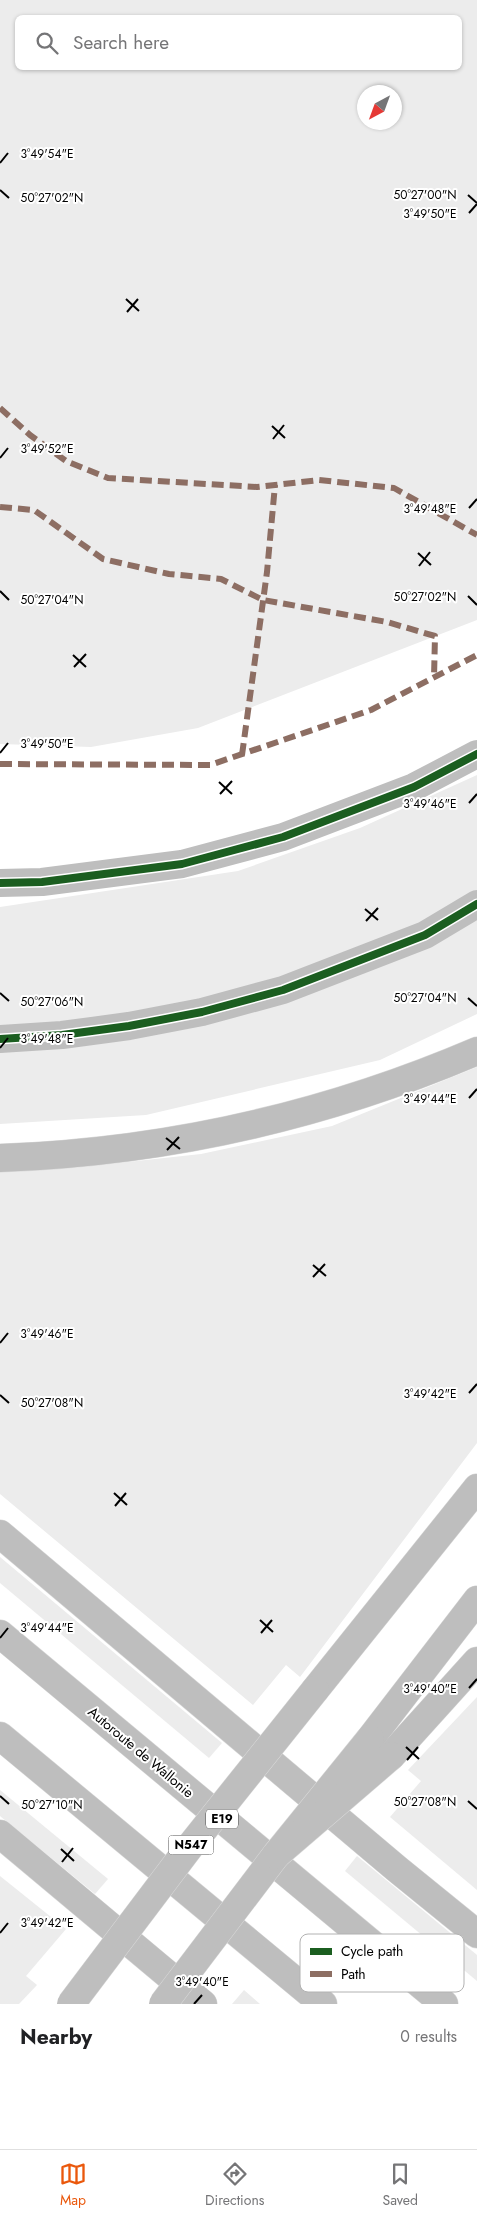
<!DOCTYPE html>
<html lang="en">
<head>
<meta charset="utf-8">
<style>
	:root { --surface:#fff; --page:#f2f2f2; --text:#202124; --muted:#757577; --line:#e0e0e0; --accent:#ea580c }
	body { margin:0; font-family:Jost,sans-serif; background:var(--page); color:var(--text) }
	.compass { position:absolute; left:357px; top:85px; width:45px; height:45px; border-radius:50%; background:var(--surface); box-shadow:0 1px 4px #0004; rotate:221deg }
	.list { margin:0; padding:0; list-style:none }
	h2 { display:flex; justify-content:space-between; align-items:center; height:65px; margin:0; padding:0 20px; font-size:21px }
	h2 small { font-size:16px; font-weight:400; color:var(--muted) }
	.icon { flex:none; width:28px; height:28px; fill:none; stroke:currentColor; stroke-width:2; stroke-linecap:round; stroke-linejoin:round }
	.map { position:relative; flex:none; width:477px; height:2004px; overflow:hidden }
	.search { position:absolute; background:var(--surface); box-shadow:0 1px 4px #0004; left:15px; right:15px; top:15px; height:55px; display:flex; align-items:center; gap:12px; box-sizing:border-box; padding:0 18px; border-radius:8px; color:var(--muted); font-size:19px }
	.sheet { height:145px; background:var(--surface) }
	nav { display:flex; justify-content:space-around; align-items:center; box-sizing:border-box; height:70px; border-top:1px solid var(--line); background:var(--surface); font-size:14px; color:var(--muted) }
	nav a { display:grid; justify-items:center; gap:2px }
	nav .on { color:var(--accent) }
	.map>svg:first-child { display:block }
</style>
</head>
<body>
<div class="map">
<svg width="477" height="2004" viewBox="0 0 477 2004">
	<rect width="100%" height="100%" fill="#fff"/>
	<!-- green -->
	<g fill="#ececec" fill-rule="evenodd">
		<path d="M0 0H477V620L198 728 91 747 0 744ZM18 18H460V68H18ZM364 92H394V122H364Z"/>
		<polygon points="477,775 477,1014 380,1060 146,1115 0,1124 0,907 238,871 360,828"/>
		<polygon points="477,1067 477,1443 300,1677 286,1665 253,1705 0,1494 0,1171 72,1168 201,1154 332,1126"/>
		<polygon points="0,1557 222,1743 209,1758 0,1583"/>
		<polygon points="477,1697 477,1890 390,1817 421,1781 408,1770"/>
		<polygon points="0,1790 108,1879 95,1894 0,1816"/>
		<polygon points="357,1856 477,1955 477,1981 345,1871"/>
		<polygon points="0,1876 66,1929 26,1976 37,1985 19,2004 0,2004"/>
		<polygon points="244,1990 260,2004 232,2004"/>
	</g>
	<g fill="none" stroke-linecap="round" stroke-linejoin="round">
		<defs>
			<g id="major">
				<polyline points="315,1690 477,1488"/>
				<polyline points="370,1739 477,1600"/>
			</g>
			<g id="highway">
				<path d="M0 1158C165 1152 325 1116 477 1051"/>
				<polyline points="0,1534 397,1869 477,1934"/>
				<polyline points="0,1634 444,2004"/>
				<polyline points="0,1736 323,2004"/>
				<polyline points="391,1756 477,1661"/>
				<polyline points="0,1834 203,2004"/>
			</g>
		</defs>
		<!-- major casing -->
		<use href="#major" stroke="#dbdbdb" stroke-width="29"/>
		<!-- highway casing -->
		<use href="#highway" stroke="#dbdbdb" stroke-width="29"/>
		<!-- minor -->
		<g stroke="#bebebe" stroke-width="28">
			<polyline points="0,883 42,882 182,864 283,837 414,787 477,754"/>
			<polyline points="0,1039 62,1035 129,1026 202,1012 283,990 425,935 477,904"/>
		</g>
		<!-- major -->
		<use href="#major" stroke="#bebebe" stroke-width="28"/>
		<!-- highway -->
		<use href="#highway" stroke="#bebebe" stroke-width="28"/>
		<defs>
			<g id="major-bridge">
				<polyline points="71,2004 188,1849 315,1690"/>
				<polyline points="163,2004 276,1855 370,1739"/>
			</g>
			<polyline id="highway-bridge" points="276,1855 391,1756"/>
		</defs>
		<!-- major-bridge casing -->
		<use href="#major-bridge" stroke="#dbdbdb" stroke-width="29" stroke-linecap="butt"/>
		<!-- highway-bridge casing -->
		<use href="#highway-bridge" stroke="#dbdbdb" stroke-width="29" stroke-linecap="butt"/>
		<!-- major-bridge -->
		<use href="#major-bridge" stroke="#bebebe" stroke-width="28"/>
		<!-- highway-bridge -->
		<use href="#highway-bridge" stroke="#bebebe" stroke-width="28"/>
		<!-- quiet -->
		<g stroke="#8d6e63" stroke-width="6" stroke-dasharray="12 6" stroke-linecap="butt">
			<polyline points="0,408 30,435 66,461 108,478 257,487 319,480 394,488 477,535"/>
			<polyline points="0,507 34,510 103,559 169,574 221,579 263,600 387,622 435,636 434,678"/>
			<polyline points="242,755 267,572 275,485"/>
			<polyline points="0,764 210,765 371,710 477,655"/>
		</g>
		<defs>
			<g id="cycleway">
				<polyline points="0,883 42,882 182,864 283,837 414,787 477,754"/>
				<polyline points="0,1039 62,1035 129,1026 202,1012 283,990 425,935 477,904"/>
			</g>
		</defs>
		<!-- cycleway casing -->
		<use href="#cycleway" stroke="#fff" stroke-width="11"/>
		<!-- cycleway -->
		<use href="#cycleway" stroke="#1b5e20" stroke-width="8"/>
	</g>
	<!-- ticks -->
	<path fill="none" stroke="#000" stroke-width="2" d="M0 163 8 153M0 190 9 198M468 195 477 203M469 213 477 204M126 299 139 311M127 312 138 299M272 426 285 438M273 439 284 425M0 458 8 448M469 508 477 499M418 553 431 565M419 566 430 552M0 591 9 600M468 596 477 605M73 655 86 667M74 667 86 654M0 753 8 743M219 782 232 794M220 794 232 781M469 803 477 794M365 909 378 920M366 921 378 908M0 993 9 1001M468 998 477 1006M0 1048 8 1038M469 1098 477 1089M166 1138 180 1149M167 1150 179 1137M313 1265 326 1276M313 1277 325 1264M0 1343 8 1333M469 1393 477 1384M0 1395 9 1403M114 1493 127 1505M115 1506 126 1493M260 1620 273 1632M261 1633 272 1620M0 1638 8 1628M469 1688 477 1679M406 1747 419 1759M407 1760 418 1747M0 1796 9 1804M468 1801 477 1809M61 1849 74 1861M62 1862 73 1848M0 1933 8 1923M194 2004 202 1995"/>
	<g text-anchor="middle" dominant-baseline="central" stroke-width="4" stroke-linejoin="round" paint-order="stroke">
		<!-- shield labels -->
		<g fill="#fff" stroke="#4c4c4c" stroke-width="1">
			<rect x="206" y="1809.5" width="32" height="19" rx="4"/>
			<rect x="168.5" y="1835.5" width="45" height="19" rx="4"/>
		</g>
		<g font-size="12" font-weight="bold" fill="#000">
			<text x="222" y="1819">E19</text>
			<text x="191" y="1845">N547</text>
		</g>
		<!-- street labels -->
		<g font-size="14" fill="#000" stroke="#fff">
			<text transform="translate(141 1752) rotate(40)">Autoroute de Wallonie</text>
		</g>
	</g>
	<!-- legend -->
	<rect x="300" y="1934" width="164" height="58" rx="8" fill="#fff" stroke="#b2b2b2" stroke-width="1"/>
	<rect x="310" y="1948" width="22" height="7" fill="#1b5e20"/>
	<rect x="310" y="1971" width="22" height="6" fill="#8d6e63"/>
	<g font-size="14" fill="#000">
		<text x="341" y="1956">Cycle path</text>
		<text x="341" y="1979">Path</text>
	</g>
	<g font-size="12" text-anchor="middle" fill="#000" stroke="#fff" stroke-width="4" stroke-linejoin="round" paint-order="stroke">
		<text x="47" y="158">3°49'54"E</text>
		<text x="425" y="199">50°27'00"N</text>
		<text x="52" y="202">50°27'02"N</text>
		<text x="430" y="218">3°49'50"E</text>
		<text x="47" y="453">3°49'52"E</text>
		<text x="430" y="513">3°49'48"E</text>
		<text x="425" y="601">50°27'02"N</text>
		<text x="52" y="604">50°27'04"N</text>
		<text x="47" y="748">3°49'50"E</text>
		<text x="430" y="808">3°49'46"E</text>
		<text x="425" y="1002">50°27'04"N</text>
		<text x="52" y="1006">50°27'06"N</text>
		<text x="47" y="1043">3°49'48"E</text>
		<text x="430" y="1103">3°49'44"E</text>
		<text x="47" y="1338">3°49'46"E</text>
		<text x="430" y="1398">3°49'42"E</text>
		<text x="52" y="1407">50°27'08"N</text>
		<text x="47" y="1632">3°49'44"E</text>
		<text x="430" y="1693">3°49'40"E</text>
		<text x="425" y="1806">50°27'08"N</text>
		<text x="52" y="1809">50°27'10"N</text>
		<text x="47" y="1927">3°49'42"E</text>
		<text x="202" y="1986">3°49'40"E</text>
	</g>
</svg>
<svg class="compass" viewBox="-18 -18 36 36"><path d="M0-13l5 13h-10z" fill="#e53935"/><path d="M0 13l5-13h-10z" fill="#757577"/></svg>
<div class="search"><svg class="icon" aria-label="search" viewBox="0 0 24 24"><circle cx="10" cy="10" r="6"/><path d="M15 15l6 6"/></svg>Search here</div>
</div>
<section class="sheet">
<h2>Nearby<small>0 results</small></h2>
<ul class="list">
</ul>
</section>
<nav>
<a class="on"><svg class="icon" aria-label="map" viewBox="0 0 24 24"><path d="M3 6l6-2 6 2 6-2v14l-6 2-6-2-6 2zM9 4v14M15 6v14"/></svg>Map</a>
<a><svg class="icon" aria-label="directions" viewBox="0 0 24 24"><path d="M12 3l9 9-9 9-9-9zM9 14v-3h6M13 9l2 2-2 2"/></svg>Directions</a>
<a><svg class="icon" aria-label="saved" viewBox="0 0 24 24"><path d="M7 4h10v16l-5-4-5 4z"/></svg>Saved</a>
</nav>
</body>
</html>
